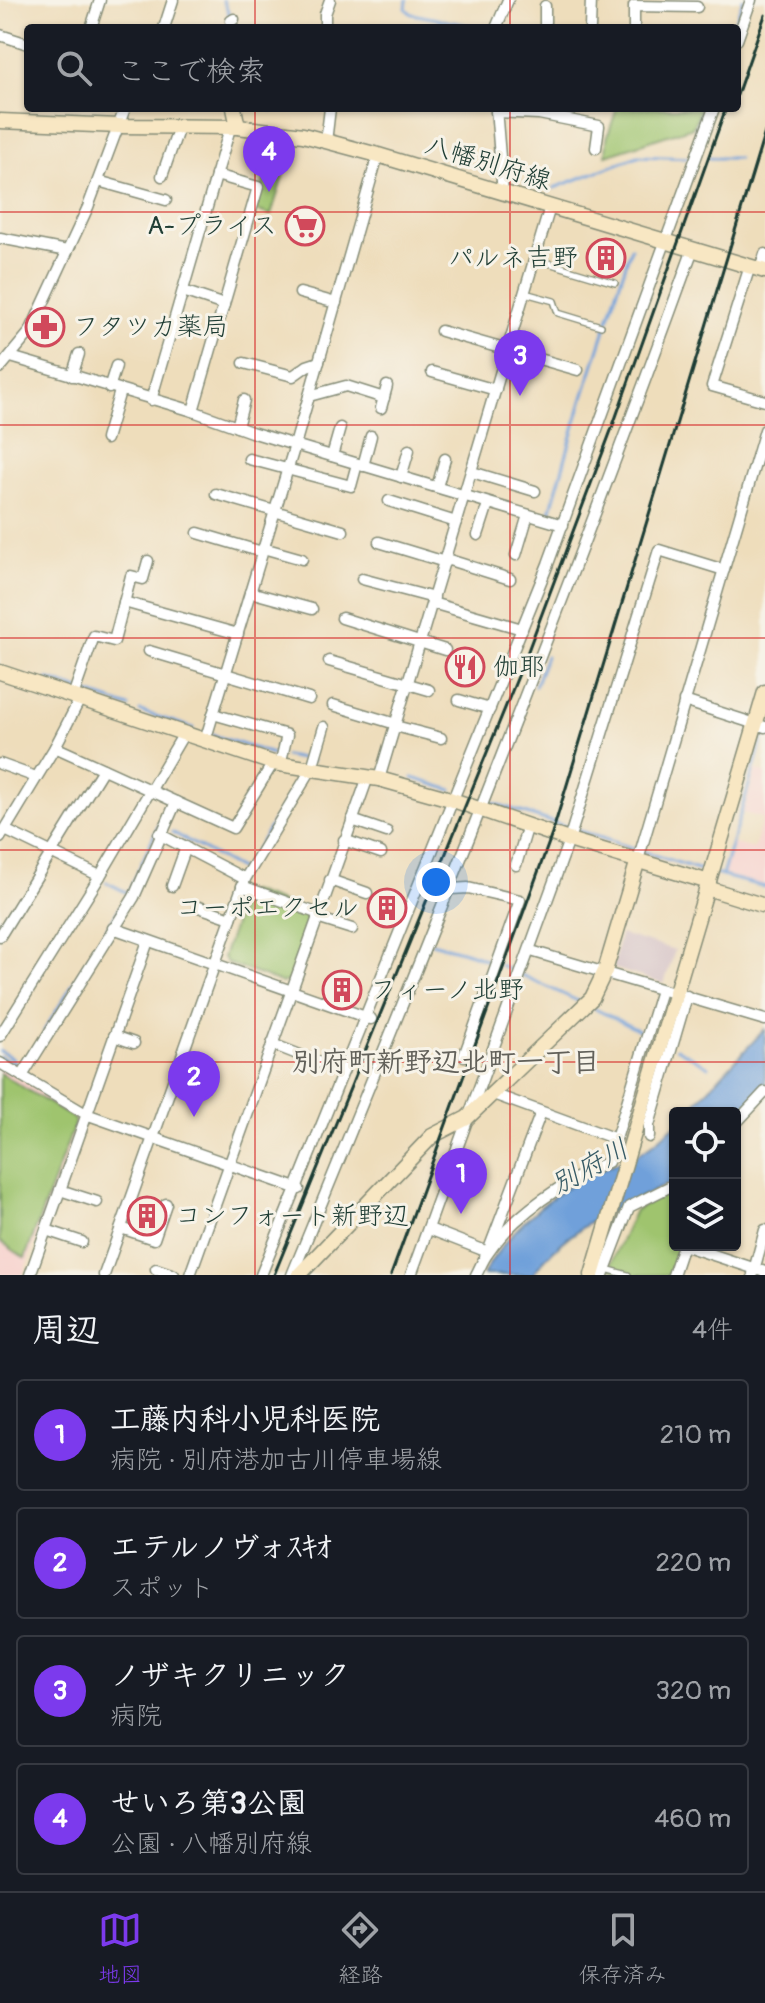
<!DOCTYPE html>
<html lang="ja">
<head>
<meta charset="utf-8">
<style>
	:root { --surface:#171b24; --page:#20242c; --text:#f1f3f6; --muted:#9ea1a6; --line:#363941; --accent:#7c3aed }
	body { margin:0; font-family:Pangolin,"Klee One",sans-serif; background:var(--page); color:var(--text) }
	.controls { position:absolute; right:24px; bottom:24px; display:grid; overflow:hidden; border-radius:8px; box-shadow:0 2px 6px #0004 }
	.controls button { width:72px; height:72px; display:grid; place-items:center; padding:0; border:0; border-bottom:2px solid var(--line); background:var(--surface); color:var(--text); font:40px sans-serif }
	.you { position:absolute; left:436px; top:882px; width:28px; height:28px; margin:-20px; border:6px solid #fff; border-radius:50%; background:#1a73e8; box-shadow:0 0 0 12px #1a73e833 }
	.badge { display:grid; place-items:center; width:52px; height:52px; border-radius:50%; background:var(--accent); color:#fff; font-size:26px; font-weight:700 }
	.pin { position:absolute; translate:-50% -66px; filter:drop-shadow(0 2px 4px #0008) }
	.pin::after { content:''; position:absolute; top:42px; width:28px; height:24px; background:inherit; clip-path:polygon(0 0,100% 0,50% 100%) }
	.list { margin:0; padding:0; list-style:none }
	h2 { display:flex; justify-content:space-between; align-items:center; height:104px; margin:0; padding:0 32px; font-size:34px }
	h2 small { font-size:26px; font-weight:400; color:var(--muted) }
	.list li { display:grid; grid-template-columns:52px 1fr auto; gap:24px; align-items:center; box-sizing:border-box; height:112px; margin:0 16px 16px; padding:0 16px; border:2px solid var(--line); border-radius:8px }
	.list b { display:block; font-size:30px; white-space:nowrap }
	.list p { margin:0; font-size:26px; white-space:nowrap; color:var(--muted) }
	.list em { font-size:26px; font-style:normal; color:var(--muted) }
	.icon { flex:none; width:44px; height:44px; fill:none; stroke:currentColor; stroke-width:2; stroke-linecap:round; stroke-linejoin:round }
	.map { position:relative; flex:none; width:765px; height:1275px; overflow:hidden }
	.search { position:absolute; background:var(--surface); box-shadow:0 2px 6px #0004; left:24px; right:24px; top:24px; height:88px; display:flex; align-items:center; gap:20px; box-sizing:border-box; padding:0 28px; border-radius:8px; color:var(--muted); font-size:30px }
	.sheet { height:616px; background:var(--surface) }
	nav { display:flex; justify-content:space-around; align-items:center; box-sizing:border-box; height:112px; border-top:2px solid var(--line); background:var(--surface); font-size:22px; color:var(--muted) }
	nav a { display:grid; justify-items:center; gap:4px }
	nav .on { color:var(--accent) }
	.map>svg:first-child { display:block }
</style>
</head>
<body>
<div class="map">
<svg width="765" height="1275" viewBox="0 0 765 1275">
	<rect width="100%" height="100%" fill="#f7f3e8"/>
	<filter id="ink" filterUnits="userSpaceOnUse"><feTurbulence type="fractalNoise" baseFrequency=".0125" numOctaves="2"/><feDisplacementMap in="SourceGraphic" scale="16" xChannelSelector="R" yChannelSelector="G"/><feConvolveMatrix kernelMatrix="1 2 1 2 8 2 1 2 1" color-interpolation-filters="sRGB"/></filter>
	<filter id="wash" filterUnits="userSpaceOnUse"><feTurbulence type="fractalNoise" baseFrequency=".006" numOctaves="4" result="noise"/><feDisplacementMap in="SourceGraphic" scale="32" xChannelSelector="R" yChannelSelector="G"/><feGaussianBlur stdDeviation="1.8" result="paint"/><feColorMatrix in="noise" values="0 0 0 0 0 0 0 0 0 0 0 0 0 0 0 0 0 1.4 0 .05"/><feComposite in="paint" operator="in"/></filter>
	<g filter="url(#wash)">
		<rect width="100%" height="100%" fill="#edb"/>
		<!-- built -->
		<g fill="#f7d0cc">
			<polygon points="756,770 765,773 765,885 724,874 734,844 754,849 763,818 743,813"/>
			<polygon points="0,1067 74,1113 78,1122 23,1275 0,1275"/>
		</g>
		<!-- industrial -->
		<polygon fill="#d2bec3" points="620,934 675,950 664,984 613,968"/>
		<!-- green -->
		<g fill="#9fc46e" stroke="#5f8051" stroke-width="2">
			<polygon points="617,108 701,108 693,127 606,155 607,138"/>
			<polygon points="268,168 284,173 271,215 255,210"/>
			<polygon points="250,891 311,913 313,918 291,980 282,983 227,963 223,957 245,893"/>
			<polygon points="0,1073 74,1119 75,1123 25,1258 0,1241"/>
			<polygon points="675,1189 675,1245 679,1245 669,1275 633,1275 609,1268 635,1210"/>
		</g>
		<!-- water -->
		<g fill="#70a0da" stroke="#486e87" stroke-width="2">
			<polygon points="765,1029 765,1087 735,1120 735,1113 686,1113"/>
			<path d="M675 1125V1180C618 1211 573 1220 532 1275H483C504 1236 545 1198 584 1177 604 1166 627 1161 646 1149 656 1142 666 1133 675 1125Z"/>
		</g>
		<g fill="none" stroke-linecap="round" stroke-linejoin="round">
			<!-- stream -->
			<g stroke="#70a0da" stroke-width="3">
				<polyline points="223,0 235,28"/>
				<polyline points="407,0 406,9 412,14 483,28"/>
				<polyline points="733,28 743,0"/>
				<polyline points="490,108 496,164"/>
				<polyline points="272,110 272,108"/>
				<polyline points="696,130 704,108"/>
				<polyline points="709,158 738,158"/>
				<polyline points="554,188 638,156 692,158"/>
				<polyline points="549,516 582,401 631,248"/>
				<polyline points="47,679 129,707"/>
				<polyline points="535,686 546,656"/>
				<polyline points="140,711 193,728"/>
				<polyline points="213,735 275,755"/>
				<polyline points="285,756 312,761"/>
				<polyline points="413,778 452,790"/>
				<polyline points="490,802 707,872"/>
				<polyline points="172,832 243,871 300,778"/>
				<polyline points="715,874 765,887"/>
				<polyline points="722,876 765,731"/>
				<polyline points="106,882 128,893"/>
				<polyline points="432,943 472,954 493,963"/>
				<polyline points="500,965 580,1002"/>
				<polyline points="591,1007 640,1031"/>
				<polyline points="44,1031 127,896 159,824"/>
				<polyline points="676,1048 709,1067"/>
				<polyline points="0,1051 13,1058 16,1066 24,1065"/>
				<polyline points="0,1057 14,1064"/>
			</g>
		</g>
	</g>
	<g filter="url(#ink)">
		<g fill="none" stroke-linecap="round" stroke-linejoin="round">
			<defs>
				<g id="lane">
					<polyline points="535,259 615,283"/>
					<polyline points="525,293 554,301 558,313 601,326"/>
					<polyline points="606,1269 628,1275"/>
				</g>
				<g id="street">
					<polyline points="231,21 234,19"/>
					<polyline points="91,28 100,0"/>
					<polyline points="164,28 173,0"/>
					<polyline points="325,28 325,14 330,0"/>
					<polyline points="496,28 508,0"/>
					<polyline points="545,28 545,6"/>
					<polyline points="590,28 591,0"/>
					<polyline points="634,28 634,6 697,7"/>
					<polyline points="0,35 28,44"/>
					<polyline points="737,40 751,0"/>
					<polyline points="496,108 503,194"/>
					<polyline points="496,112 539,114 599,126 596,148"/>
					<polyline points="326,142 330,108"/>
					<polyline points="162,176 179,127"/>
					<polyline points="98,181 166,200"/>
					<polyline points="0,238 67,251"/>
					<polyline points="750,266 712,386 765,401"/>
					<polyline points="760,270 765,254"/>
					<polyline points="183,291 224,305"/>
					<polyline points="300,293 336,303"/>
					<polyline points="441,331 578,370"/>
					<polyline points="11,357 193,411 251,432 563,525"/>
					<polyline points="244,363 293,376 307,366 319,362"/>
					<polyline points="0,368 30,332 88,207 125,108"/>
					<polyline points="432,372 496,390"/>
					<polyline points="72,376 79,354"/>
					<polyline points="109,388 116,366"/>
					<polyline points="309,396 346,386 384,398"/>
					<polyline points="151,400 230,128"/>
					<polyline points="381,408 387,386"/>
					<polyline points="193,411 258,187 216,175"/>
					<polyline points="237,427 244,400"/>
					<polyline points="106,439 120,391"/>
					<polyline points="332,456 340,428"/>
					<polyline points="249,459 351,486 357,464"/>
					<polyline points="363,466 371,436"/>
					<polyline points="472,472 535,491"/>
					<polyline points="401,477 409,450"/>
					<polyline points="437,487 445,459"/>
					<polyline points="216,494 343,531"/>
					<polyline points="389,501 456,522"/>
					<polyline points="198,533 262,552"/>
					<polyline points="478,535 488,504"/>
					<polyline points="379,542 445,562"/>
					<polyline points="263,548 302,559"/>
					<polyline points="516,555 528,515"/>
					<polyline points="446,559 510,579"/>
					<polyline points="362,579 434,598"/>
					<polyline points="250,592 312,609"/>
					<polyline points="124,602 238,634"/>
					<polyline points="432,603 522,629"/>
					<polyline points="342,618 445,650"/>
					<polyline points="149,651 309,699"/>
					<polyline points="329,661 429,690"/>
					<polyline points="73,696 94,636 114,641 131,576 143,579 148,561"/>
					<polyline points="459,700 490,709"/>
					<polyline points="684,701 765,727"/>
					<polyline points="333,705 396,724"/>
					<polyline points="213,714 287,735 280,765"/>
					<polyline points="395,726 441,738"/>
					<polyline points="205,741 295,445 378,155"/>
					<polyline points="55,747 233,828 273,763"/>
					<polyline points="0,764 36,777"/>
					<polyline points="379,779 550,207"/>
					<polyline points="352,820 387,832"/>
					<polyline points="5,830 100,876"/>
					<polyline points="159,834 245,879"/>
					<polyline points="0,838 55,747 80,699"/>
					<polyline points="344,840 381,853"/>
					<polyline points="638,860 765,430"/>
					<polyline points="516,865 528,825"/>
					<polyline points="330,880 367,893"/>
					<polyline points="172,886 186,847"/>
					<polyline points="242,886 319,914"/>
					<polyline points="451,889 468,888 520,900 464,1056"/>
					<polyline points="199,907 231,918"/>
					<polyline points="317,918 352,929"/>
					<polyline points="113,928 371,1019"/>
					<polyline points="0,936 103,769"/>
					<polyline points="531,951 765,1020"/>
					<polyline points="0,1036 100,876 183,735"/>
					<polyline points="114,1036 134,1043"/>
					<polyline points="272,1044 343,1072"/>
					<polyline points="0,1063 86,1114 299,1189"/>
					<polyline points="22,1076 134,897 176,802"/>
					<polyline points="493,1094 616,1139 661,990"/>
					<polyline points="735,1124 765,1092"/>
					<polyline points="649,1137 649,1125 687,996"/>
					<polyline points="60,1190 97,1202"/>
					<polyline points="121,1228 154,1239 166,1204"/>
					<polyline points="429,1229 488,1252 541,1112"/>
					<polyline points="46,1230 82,1242"/>
					<polyline points="156,1269 174,1275"/>
					<polyline points="753,1274 765,1230"/>
					<polyline points="30,1275 148,941"/>
					<polyline points="104,1275 245,879 312,768 324,727"/>
					<polyline points="190,1275 368,777"/>
					<polyline points="261,1275 548,564 714,108"/>
					<path d="M292 1275C432 935 568 595 693 249"/>
					<polyline points="411,1275 569,840 659,550 724,570"/>
					<path d="M476 1275C480 1268 483 1259 488 1253 514 1214 565 1181 608 1162L616 1139"/>
					<polyline points="603,1275 629,1207 675,1184"/>
					<polyline points="673,1275 683,1245 765,1272"/>
				</g>
				<g id="secondary">
					<polyline points="234,108 238,127"/>
					<polyline points="0,121 119,126 238,127 303,135 378,155 765,271"/>
					<polyline points="0,672 273,763 379,779 447,798 569,840 709,882"/>
					<polyline points="707,888 765,906"/>
					<polyline points="299,1275 432,1136 467,1118 592,998 605,971 638,860"/>
					<polyline points="592,1275 765,692"/>
				</g>
			</defs>
			<!-- lane casing -->
			<use href="#lane" stroke="#868d78" stroke-width="8"/>
			<!-- street casing -->
			<use href="#street" stroke="#868d78" stroke-width="13"/>
			<!-- secondary casing -->
			<use href="#secondary" stroke="#868d78" stroke-width="17"/>
			<!-- lane -->
			<use href="#lane" stroke="#fff" stroke-width="5"/>
			<!-- street -->
			<use href="#street" stroke="#fff" stroke-width="10"/>
			<!-- secondary -->
			<use href="#secondary" stroke="#f8e7c3" stroke-width="14"/>
			<!-- rail -->
			<g stroke="#1f3d34" stroke-width="3">
				<polyline points="737,95 765,15"/>
				<polyline points="274,1275 523,664 612,428 726,108"/>
				<polyline points="391,1275 552,834 765,132"/>
			</g>
		</g>
	</g>
	<!-- grid -->
	<path fill="none" stroke="#d62828" stroke-width="2" stroke-opacity="0.55" d="M255 0V28M510 0V28M255 108V1275M510 108V1275M0 212H765M0 425H765M0 638H765M0 850H765M0 1062H765"/>
	<!-- icons -->
	<defs>
		<symbol id="supermarket-ring" viewBox="-11 -11 22 22"><circle r="9.5" fill="#f7f3e8" stroke="#d1495b" stroke-width="1.5"/><path d="M-6-5.5h2.5l.6 2H6L4.5 2H-2.5L-4.4-4H-6ZM-1.5 3.2a1.3 1.3 0 1 0 .1 0ZM3 3.2a1.3 1.3 0 1 0 .1 0Z" fill="#d1495b"/></symbol>
		<symbol id="building-ring" viewBox="-11 -11 22 22"><circle r="9.5" fill="#f7f3e8" stroke="#d1495b" stroke-width="1.5"/><path d="M-4-6H4V6H1V3H-1V6H-4ZM-2.5-4.3h1.7v1.8h-1.7ZM.8-4.3h1.7v1.8H.8ZM-2.5-1h1.7V.8h-1.7ZM.8-1h1.7V.8H.8Z" fill="#d1495b"/></symbol>
		<symbol id="pharmacy-ring" viewBox="-11 -11 22 22"><circle r="9.5" fill="#f7f3e8" stroke="#d1495b" stroke-width="1.5"/><path d="M-2-6h4v4h4v4h-4v4h-4v-4h-4v-4h4Z" fill="#d1495b"/></symbol>
		<symbol id="restaurant-ring" viewBox="-11 -11 22 22"><circle r="9.5" fill="#f7f3e8" stroke="#d1495b" stroke-width="1.5"/><path d="M-5-6h1v4h1v-4h1v4h1v-4h1v5L-1.5 .5V6h-2V.5L-5-1ZM5-6V6H3V1.5H1.5Q1.5-4 5-6Z" fill="#d1495b"/></symbol>
	</defs>
	<g fill-rule="evenodd">
		<use href="#supermarket-ring" x="283" y="204" width="44" height="44"/>
		<use href="#building-ring" x="584" y="236" width="44" height="44"/>
		<use href="#pharmacy-ring" x="23" y="305" width="44" height="44"/>
		<use href="#restaurant-ring" x="443" y="645" width="44" height="44"/>
		<use href="#building-ring" x="365" y="886" width="44" height="44"/>
		<use href="#building-ring" x="320" y="968" width="44" height="44"/>
		<use href="#building-ring" x="125" y="1194" width="44" height="44"/>
	</g>
	<g text-anchor="middle" dominant-baseline="central" stroke-width="6" stroke-linejoin="round" paint-order="stroke">
		<!-- street labels -->
		<g font-size="26" fill="#1f3d34" stroke="#f7f3e8">
			<text transform="translate(488 163) rotate(17)">八幡別府線</text>
		</g>
		<!-- poi labels -->
		<g font-size="26" fill="#1f3d34" stroke="#f7f3e8" text-anchor="start">
			<text x="277" y="226" text-anchor="end">A-プライス</text>
			<text x="578" y="258" text-anchor="end">パルネ吉野</text>
			<text x="73" y="327">フタツカ薬局</text>
			<text x="493" y="667">伽耶</text>
			<text x="359" y="908" text-anchor="end">コーポエクセル</text>
			<text x="370" y="990">フィーノ北野</text>
			<text x="175" y="1216">コンフォート新野辺</text>
		</g>
		<!-- neighbourhood labels -->
		<g font-size="28" font-weight="bold" fill="#62615a" stroke="#f7f3e8">
			<text x="446" y="1062">別府町新野辺北町一丁目</text>
		</g>
		<!-- water labels -->
		<g font-size="28" font-style="italic" fill="#375b66" stroke="#f7f3e8">
			<text transform="translate(590 1167) rotate(-29)">別府川</text>
		</g>
	</g>
</svg>
<div class="controls">
<button><svg class="icon" aria-label="locate" viewBox="0 0 24 24"><circle cx="12" cy="12" r="6"/><path d="M12 2v4M12 18v4M2 12h4M18 12h4"/></svg></button>
<button><svg class="icon" aria-label="layers" viewBox="0 0 24 24"><path d="M12 4l9 5-9 5-9-5zM3 14l9 5 9-5"/></svg></button>
</div>
<div class="you"></div>
<div class="pin badge" style="left:461px;top:1214px">1</div>
<div class="pin badge" style="left:194px;top:1117px">2</div>
<div class="pin badge" style="left:520px;top:396px">3</div>
<div class="pin badge" style="left:269px;top:192px">4</div>
<div class="search"><svg class="icon" aria-label="search" viewBox="0 0 24 24"><circle cx="10" cy="10" r="6"/><path d="M15 15l6 6"/></svg>ここで検索</div>
</div>
<section class="sheet">
<h2>周辺<small>4件</small></h2>
<ul class="list">
<li><span class="badge">1</span><div><b>工藤内科小児科医院</b><p>病院 · 別府港加古川停車場線</p></div><em>210 m</em></li>
<li><span class="badge">2</span><div><b>エテルノヴォｽｷｵ</b><p>スポット</p></div><em>220 m</em></li>
<li><span class="badge">3</span><div><b>ノザキクリニック</b><p>病院</p></div><em>320 m</em></li>
<li><span class="badge">4</span><div><b>せいろ第3公園</b><p>公園 · 八幡別府線</p></div><em>460 m</em></li>
</ul>
</section>
<nav>
<a class="on"><svg class="icon" aria-label="map" viewBox="0 0 24 24"><path d="M3 6l6-2 6 2 6-2v14l-6 2-6-2-6 2zM9 4v14M15 6v14"/></svg>地図</a>
<a><svg class="icon" aria-label="directions" viewBox="0 0 24 24"><path d="M12 3l9 9-9 9-9-9zM9 14v-3h6M13 9l2 2-2 2"/></svg>経路</a>
<a><svg class="icon" aria-label="saved" viewBox="0 0 24 24"><path d="M7 4h10v16l-5-4-5 4z"/></svg>保存済み</a>
</nav>
</body>
</html>
